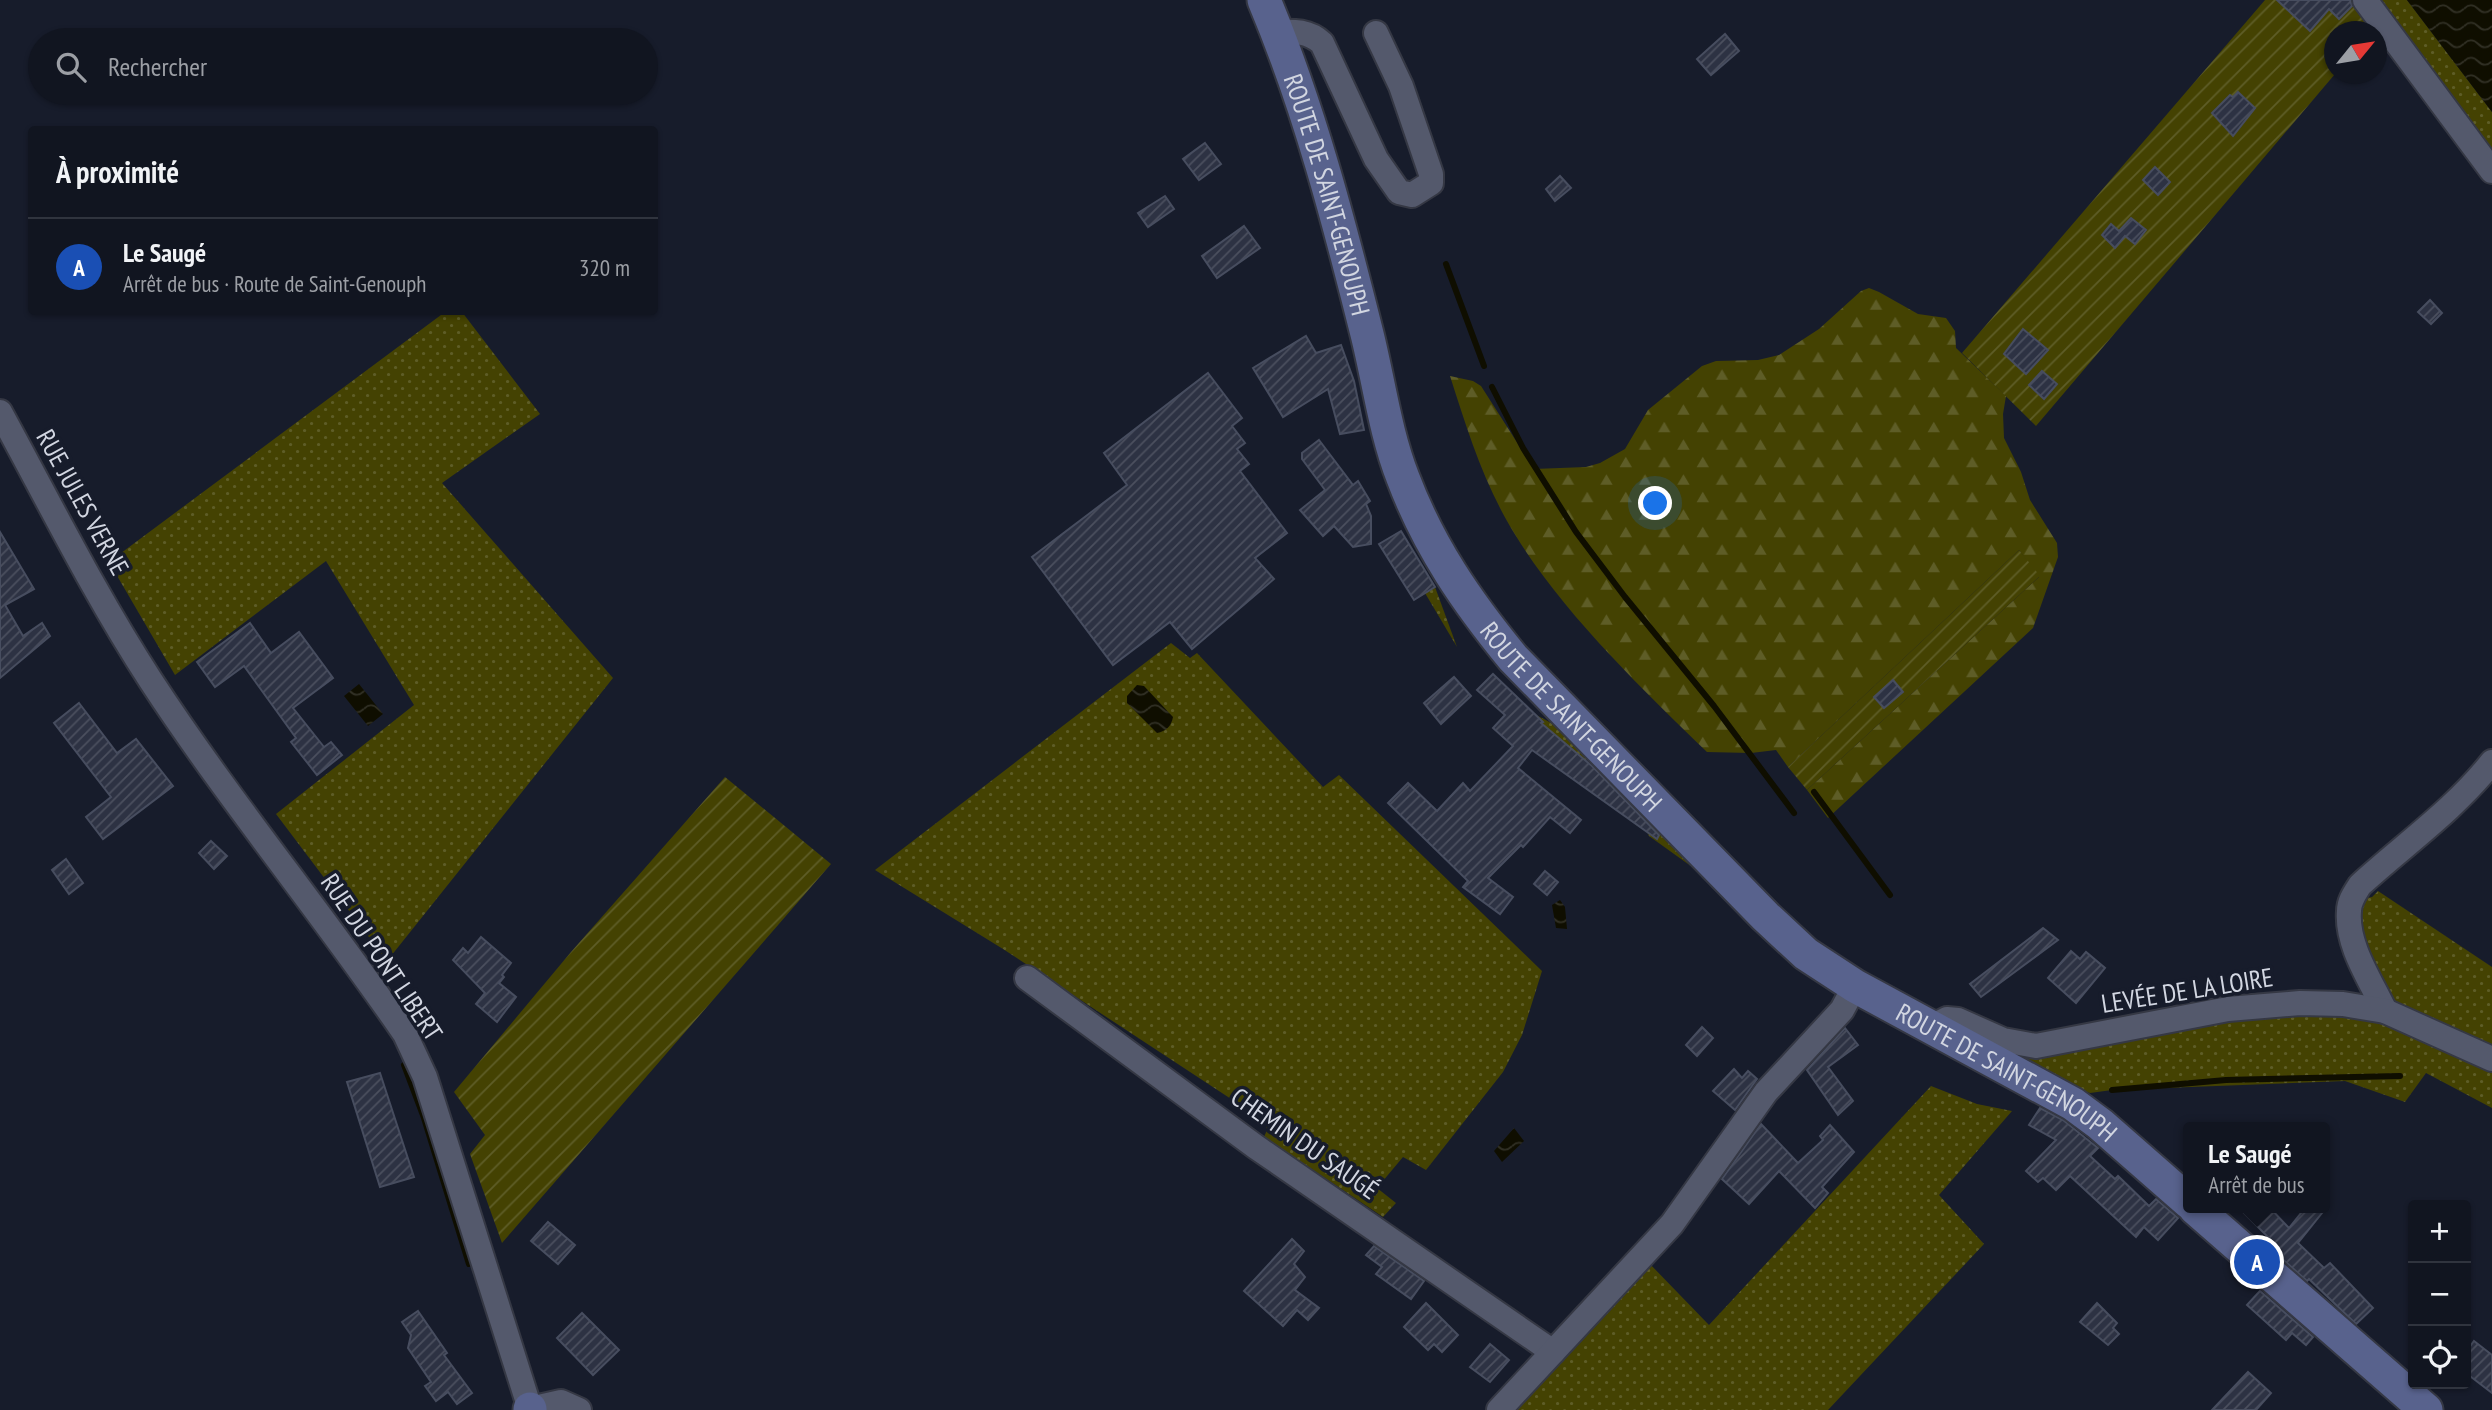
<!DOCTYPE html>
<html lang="fr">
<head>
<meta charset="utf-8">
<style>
	:root { --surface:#111520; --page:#1a1e29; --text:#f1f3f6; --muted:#9c9fa5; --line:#30343e; --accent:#c1be40 }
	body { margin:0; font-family:"PT Sans Narrow",sans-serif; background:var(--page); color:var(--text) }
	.controls { position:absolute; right:21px; bottom:21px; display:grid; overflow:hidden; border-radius:7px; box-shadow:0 2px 5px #0004 }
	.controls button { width:63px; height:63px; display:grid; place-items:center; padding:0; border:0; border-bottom:2px solid var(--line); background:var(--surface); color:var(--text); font:35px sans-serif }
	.compass { position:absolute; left:2324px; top:21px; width:63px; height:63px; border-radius:50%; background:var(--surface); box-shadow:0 2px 5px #0004; rotate:60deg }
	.you { position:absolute; left:1656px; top:504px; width:24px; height:24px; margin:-18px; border:5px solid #fff; border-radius:50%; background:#1a73e8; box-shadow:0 0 0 10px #1a73e833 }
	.badge { display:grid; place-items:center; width:46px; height:46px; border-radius:50%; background:var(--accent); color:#fff; font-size:23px; font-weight:700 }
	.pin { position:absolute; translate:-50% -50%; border:4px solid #fff; box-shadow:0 2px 7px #0006 }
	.popup { position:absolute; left:2183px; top:1122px; width:147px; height:91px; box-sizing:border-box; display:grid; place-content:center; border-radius:7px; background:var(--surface); filter:drop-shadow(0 2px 5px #0005); font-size:23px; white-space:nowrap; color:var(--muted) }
	.popup b { font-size:26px; color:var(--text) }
	.popup::after { content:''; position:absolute; left:50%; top:100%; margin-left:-14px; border:14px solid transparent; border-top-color:var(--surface) }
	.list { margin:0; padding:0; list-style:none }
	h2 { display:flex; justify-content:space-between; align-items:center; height:91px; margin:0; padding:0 28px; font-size:30px }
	h2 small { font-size:23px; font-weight:400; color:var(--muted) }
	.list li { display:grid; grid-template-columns:46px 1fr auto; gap:21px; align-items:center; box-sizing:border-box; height:98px; padding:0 28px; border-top:2px solid var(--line) }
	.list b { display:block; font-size:26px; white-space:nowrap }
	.list p { margin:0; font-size:23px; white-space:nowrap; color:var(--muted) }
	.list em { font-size:23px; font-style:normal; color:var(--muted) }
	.icon { flex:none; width:38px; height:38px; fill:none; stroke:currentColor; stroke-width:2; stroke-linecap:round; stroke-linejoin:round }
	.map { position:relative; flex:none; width:2492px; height:1410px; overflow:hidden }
	.search { position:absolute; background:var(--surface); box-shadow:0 2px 5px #0004; left:28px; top:28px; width:630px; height:77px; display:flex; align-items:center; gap:18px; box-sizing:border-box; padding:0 24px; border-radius:38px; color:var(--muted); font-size:26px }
	.panel { position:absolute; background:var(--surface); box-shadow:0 2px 5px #0004; left:28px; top:126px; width:630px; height:189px; border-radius:7px }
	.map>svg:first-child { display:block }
</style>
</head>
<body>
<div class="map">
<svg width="2492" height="1410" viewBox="0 0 2492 1410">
	<defs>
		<pattern id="grass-dots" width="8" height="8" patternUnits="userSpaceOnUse" patternTransform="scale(1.75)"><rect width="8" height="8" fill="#444202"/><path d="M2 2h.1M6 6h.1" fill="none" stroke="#5e5d27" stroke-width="1.8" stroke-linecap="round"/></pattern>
		<pattern id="forest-firs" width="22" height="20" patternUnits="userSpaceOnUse" patternTransform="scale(1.75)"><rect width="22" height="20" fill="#444202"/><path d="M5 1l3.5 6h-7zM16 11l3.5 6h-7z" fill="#5e5d27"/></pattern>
		<pattern id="garden-furrows" width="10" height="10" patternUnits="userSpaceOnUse" patternTransform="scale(1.75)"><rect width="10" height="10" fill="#444202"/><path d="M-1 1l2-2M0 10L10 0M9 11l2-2" fill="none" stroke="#5e5d27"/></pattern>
		<pattern id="water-waves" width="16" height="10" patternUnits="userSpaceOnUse" patternTransform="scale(1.75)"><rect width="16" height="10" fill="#0f0e00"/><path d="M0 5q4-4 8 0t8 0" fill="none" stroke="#313025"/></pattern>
		<pattern id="building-hatch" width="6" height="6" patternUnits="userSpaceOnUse" patternTransform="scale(1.75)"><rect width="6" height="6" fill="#2d3243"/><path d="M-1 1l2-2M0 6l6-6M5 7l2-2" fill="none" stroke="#4b4f5e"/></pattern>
	</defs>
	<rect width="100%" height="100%" fill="#171c2b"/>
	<!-- grass -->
	<g fill="url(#grass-dots)">
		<polygon points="2373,0 2407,0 2492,112 2492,160"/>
		<polygon points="445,312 462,312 540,414 442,483 613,678 387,961 276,814 414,705 326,561 175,675 109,562"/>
		<polygon points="1435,587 1457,647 1425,593"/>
		<polygon points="1171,643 1190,658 1197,653 1323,787 1339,775 1542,971 1522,1035 1503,1072 1426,1170 1403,1157 1377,1188 1396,1203 1383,1217 1264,1137 1267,1130 1266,1123 1260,1118 1003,949 875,870"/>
		<path d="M1534 714C1579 735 1601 761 1636 795 1670 828 1703 861 1734 897L1649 836 1645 828 1636 825 1643 815 1639 808 1627 799 1629 796 1593 767 1594 765 1587 759 1584 761 1541 723Z"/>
		<polygon points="2378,891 2492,967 2492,1052 2393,1006 2359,940 2362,899 2372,897"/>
		<polygon points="2273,1010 2370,1016 2492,1067 2492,1108 2426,1073 2405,1102 2345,1081 2112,1090 2090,1093 2050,1080 1992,1043"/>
		<polygon points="1931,1086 1977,1104 2012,1111 1939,1195 1984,1244 1828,1410 1513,1410 1648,1262 1709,1325"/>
	</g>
	<!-- forest -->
	<path fill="url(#forest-firs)" d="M1869 288 1879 292 1918 314 1946 318 1955 331 1956 348 2006 396 2003 414 2004 438 2021 472 2030 500 2057 543 2058 557 2033 628 1828 818 1807 790 2039 577 2019 550 1788 767 1776 750 1751 753 1707 752C1638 685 1554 604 1507 521 1481 475 1466 426 1450 376L1473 381 1481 386 1534 469 1586 467 1600 463 1625 449 1648 410 1702 366 1716 361 1758 360 1779 355 1819 329 1861 291Z"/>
	<!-- garden -->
	<g fill="url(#garden-furrows)">
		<polygon points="2265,0 2352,0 2373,28 2370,31 2334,32 2335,74 2036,426 1962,353"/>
		<polygon points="2019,550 2040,576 1807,790 1788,767"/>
		<polygon points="725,777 831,864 502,1243 470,1154 485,1135 454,1092 571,952"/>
	</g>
	<!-- water -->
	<g fill="url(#water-waves)">
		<polygon points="2407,0 2492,0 2492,112"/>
		<polygon points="359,684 383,714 368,726 344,696"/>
		<path d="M1137 685 1144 686 1173 717C1171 727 1166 731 1157 733L1127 703V696Z"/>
		<polygon points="1560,900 1565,907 1567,929 1556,928 1552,905"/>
		<polygon points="1514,1128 1524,1141 1502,1162 1494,1151"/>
	</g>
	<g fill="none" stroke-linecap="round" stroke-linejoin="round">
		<!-- stream -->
		<g stroke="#0f0e00" stroke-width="6">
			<polyline points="1446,264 1484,366"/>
			<polyline points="1492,387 1523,448 1576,532 1625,597 1714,706 1794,813"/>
			<polyline points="1814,792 1890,895"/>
			<polyline points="404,1065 424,1118 469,1264"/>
			<polyline points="2112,1090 2226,1080 2400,1076"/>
		</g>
	</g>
	<!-- building -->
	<g fill="url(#building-hatch)" stroke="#474d5f" stroke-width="2">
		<polygon points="2277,0 2350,0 2352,6 2339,19 2329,9 2310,31"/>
		<polygon points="1725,34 1739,51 1711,75 1697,59"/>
		<polygon points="2238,92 2255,108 2233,136 2212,113 2230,95 2233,97"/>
		<polygon points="1205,143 1221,164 1199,180 1183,159"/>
		<polygon points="2155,167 2170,182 2158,195 2143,180"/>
		<polygon points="1560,176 1571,188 1555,201 1546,189"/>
		<polygon points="1165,196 1174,209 1148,227 1138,213"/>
		<polygon points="2131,218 2146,230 2135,244 2125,236 2115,248 2102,235 2111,224 2119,231"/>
		<polygon points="1244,226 1260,248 1217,278 1202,256"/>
		<polygon points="2430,300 2442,313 2431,324 2418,312"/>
		<polygon points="2023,329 2048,350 2026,374 2004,354"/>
		<polygon points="1306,336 1316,353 1341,345 1354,381 1364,430 1340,434 1328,389 1283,417 1253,368"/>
		<polygon points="2042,371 2057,384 2044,399 2029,385"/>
		<polygon points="1208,373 1242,418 1232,426 1245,443 1237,449 1249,464 1240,471 1287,533 1255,558 1274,579 1192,649 1170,622 1113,665 1032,557 1127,485 1104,453"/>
		<polygon points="1319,440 1353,485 1358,481 1370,501 1366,504 1371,516 1371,544 1353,547 1334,526 1323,536 1300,510 1325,490 1302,459 1302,453"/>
		<polygon points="1401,531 1435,587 1414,600 1379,544"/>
		<polygon points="0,532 34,589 5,605 23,636 42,623 50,636 0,678"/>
		<polygon points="250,623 271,653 299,632 333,678 293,708 324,747 331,742 342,755 317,775 291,742 296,738 244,666 215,687 197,662"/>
		<polygon points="1493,674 1543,722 1541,723 1592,766 1659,835 1657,839 1532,750 1518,768 1581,820 1570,833 1550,817 1523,847 1521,845 1488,878 1513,897 1500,914 1463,887 1468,881 1388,803 1408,783 1437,811 1463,783 1470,791 1513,746 1493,728 1505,715 1477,690"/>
		<polygon points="1454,677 1471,696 1441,724 1424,703"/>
		<polygon points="1893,680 1903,692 1884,708 1874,697"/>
		<polygon points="79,703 117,753 136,739 173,786 103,839 86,817 111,797 54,723"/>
		<polygon points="211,841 227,856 214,869 199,853"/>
		<polygon points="66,859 83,883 69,894 52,870"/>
		<polygon points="1545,871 1558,882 1547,895 1534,884"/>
		<polygon points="2043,928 2058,940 1981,997 1970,984"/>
		<polygon points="481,937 511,963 502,975 504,977 499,983 516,997 497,1022 476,1004 485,993 453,960 463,948 468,953"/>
		<polygon points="2071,951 2080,959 2086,952 2105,968 2076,1003 2048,978"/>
		<polygon points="1702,1027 1713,1038 1697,1056 1686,1045"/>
		<polygon points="1845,1028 1858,1045 1828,1067 1853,1101 1838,1115 1807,1070"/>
		<polygon points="1734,1069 1742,1078 1748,1071 1757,1079 1735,1110 1713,1091"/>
		<polygon points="380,1073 414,1177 380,1187 347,1082"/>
		<polygon points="2040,1108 2063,1120 2098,1148 2090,1156 2115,1179 2118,1176 2149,1206 2156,1199 2178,1218 2158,1240 2144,1227 2136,1237 2070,1176 2056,1190 2043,1178 2038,1182 2026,1171 2056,1140 2029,1125"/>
		<polygon points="1761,1124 1798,1163 1823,1140 1820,1136 1830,1125 1854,1152 1822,1187 1828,1193 1815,1208 1779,1171 1749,1204 1722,1179"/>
		<polygon points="2239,1208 2270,1208 2289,1228 2305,1208 2326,1208 2298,1243 2324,1268 2330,1263 2373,1308 2356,1324 2309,1279 2307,1281 2269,1247 2273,1242"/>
		<polygon points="548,1222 575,1245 558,1264 531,1241"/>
		<polygon points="1292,1239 1304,1251 1294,1264 1305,1277 1295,1290 1319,1308 1308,1320 1297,1310 1283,1326 1244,1291"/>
		<polygon points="1374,1246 1424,1281 1411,1299 1376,1274 1382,1267 1366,1255"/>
		<polygon points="2260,1291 2313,1337 2306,1345 2292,1333 2286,1340 2247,1305"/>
		<polygon points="1426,1303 1458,1335 1442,1352 1434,1344 1428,1350 1404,1327"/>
		<polygon points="2097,1303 2117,1323 2113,1328 2119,1334 2108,1345 2080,1322"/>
		<polygon points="418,1311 447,1353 444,1355 472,1393 457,1404 448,1392 436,1401 425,1386 431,1382 408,1348 411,1335 402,1322"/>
		<polygon points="582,1313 619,1350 593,1375 557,1338"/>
		<polygon points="2474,1341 2492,1355 2492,1393 2466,1373 2466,1352"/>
		<polygon points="1490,1344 1509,1360 1490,1382 1470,1367"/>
		<polygon points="2248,1372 2271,1393 2256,1410 2212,1410"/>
	</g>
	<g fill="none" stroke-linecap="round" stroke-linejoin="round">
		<defs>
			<g id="street">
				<polyline points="2365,0 2492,171"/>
				<path d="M1277 32C1294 31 1309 31 1322 43L1376 159 1399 192 1412 195 1431 183V174L1401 86 1376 33"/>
				<path d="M0 412C49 502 95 595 151 681 230 802 323 914 405 1034L425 1077 530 1409 561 1402 579 1410"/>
				<polyline points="1027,978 1256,1147 1553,1352"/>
				<path d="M2385 1011C2371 981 2346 945 2349 911 2349 901 2355 893 2360 885 2405 844 2454 810 2492 762"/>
				<polyline points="1933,1030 1939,1023 1947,1019 1958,1020 2003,1040 2036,1046 2228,1009 2300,1003 2343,1004 2385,1011 2492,1059"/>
				<polyline points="1499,1410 1672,1224 1766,1092 1842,1010 1855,986"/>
			</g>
			<g id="secondary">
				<path id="s1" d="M1264 0C1309 107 1339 222 1367 334 1379 382 1385 432 1403 478 1429 547 1467 602 1513 658L1766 917 1806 954 1855 986 2073 1104 2100 1124 2189 1202"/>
				<polyline points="2195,1208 2426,1410"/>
				<polyline points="530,1409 530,1410"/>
			</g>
		</defs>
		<!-- street casing -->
		<use href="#street" stroke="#353844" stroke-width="28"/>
		<!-- secondary casing -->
		<use href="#secondary" stroke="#353844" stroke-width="37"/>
		<!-- street -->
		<use href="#street" stroke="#54596c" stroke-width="24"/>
		<!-- secondary -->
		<use href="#secondary" stroke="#58628d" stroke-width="33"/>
	</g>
	<g text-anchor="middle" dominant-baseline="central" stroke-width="7" stroke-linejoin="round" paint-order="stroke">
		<!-- street labels -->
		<g font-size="26" fill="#d2d6e1" stroke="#171c2b">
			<text stroke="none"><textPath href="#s1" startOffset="205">ROUTE DE SAINT-GENOUPH</textPath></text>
			<text transform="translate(83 502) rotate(61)">RUE JULES VERNE</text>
			<text stroke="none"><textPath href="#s1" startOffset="793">ROUTE DE SAINT-GENOUPH</textPath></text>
			<text transform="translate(382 957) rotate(56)">RUE DU PONT LIBERT</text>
			<text transform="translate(2187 990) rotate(-9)">LEVÉE DE LA LOIRE</text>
			<text stroke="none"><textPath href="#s1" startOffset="1360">ROUTE DE SAINT-GENOUPH</textPath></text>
			<text transform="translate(1305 1143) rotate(35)">CHEMIN DU SAUGÉ</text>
		</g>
	</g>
</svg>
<div class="controls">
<button>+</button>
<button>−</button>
<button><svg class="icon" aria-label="locate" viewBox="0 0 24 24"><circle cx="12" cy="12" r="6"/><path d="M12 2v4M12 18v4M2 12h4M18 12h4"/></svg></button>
</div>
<svg class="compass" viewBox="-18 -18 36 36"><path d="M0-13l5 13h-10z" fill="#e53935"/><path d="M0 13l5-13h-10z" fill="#9c9fa5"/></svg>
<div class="you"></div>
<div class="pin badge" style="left:2257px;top:1262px;background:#1a4fb4">A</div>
<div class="popup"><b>Le Saugé</b>Arrêt de bus</div>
<div class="search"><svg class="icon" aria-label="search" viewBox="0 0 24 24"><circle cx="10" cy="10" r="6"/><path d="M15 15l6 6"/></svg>Rechercher</div>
<section class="panel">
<h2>À proximité<small></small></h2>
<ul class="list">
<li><span class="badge" style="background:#1a4fb4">A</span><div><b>Le Saugé</b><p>Arrêt de bus · Route de Saint-Genouph</p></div><em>320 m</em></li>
</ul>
</section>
</div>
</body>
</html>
